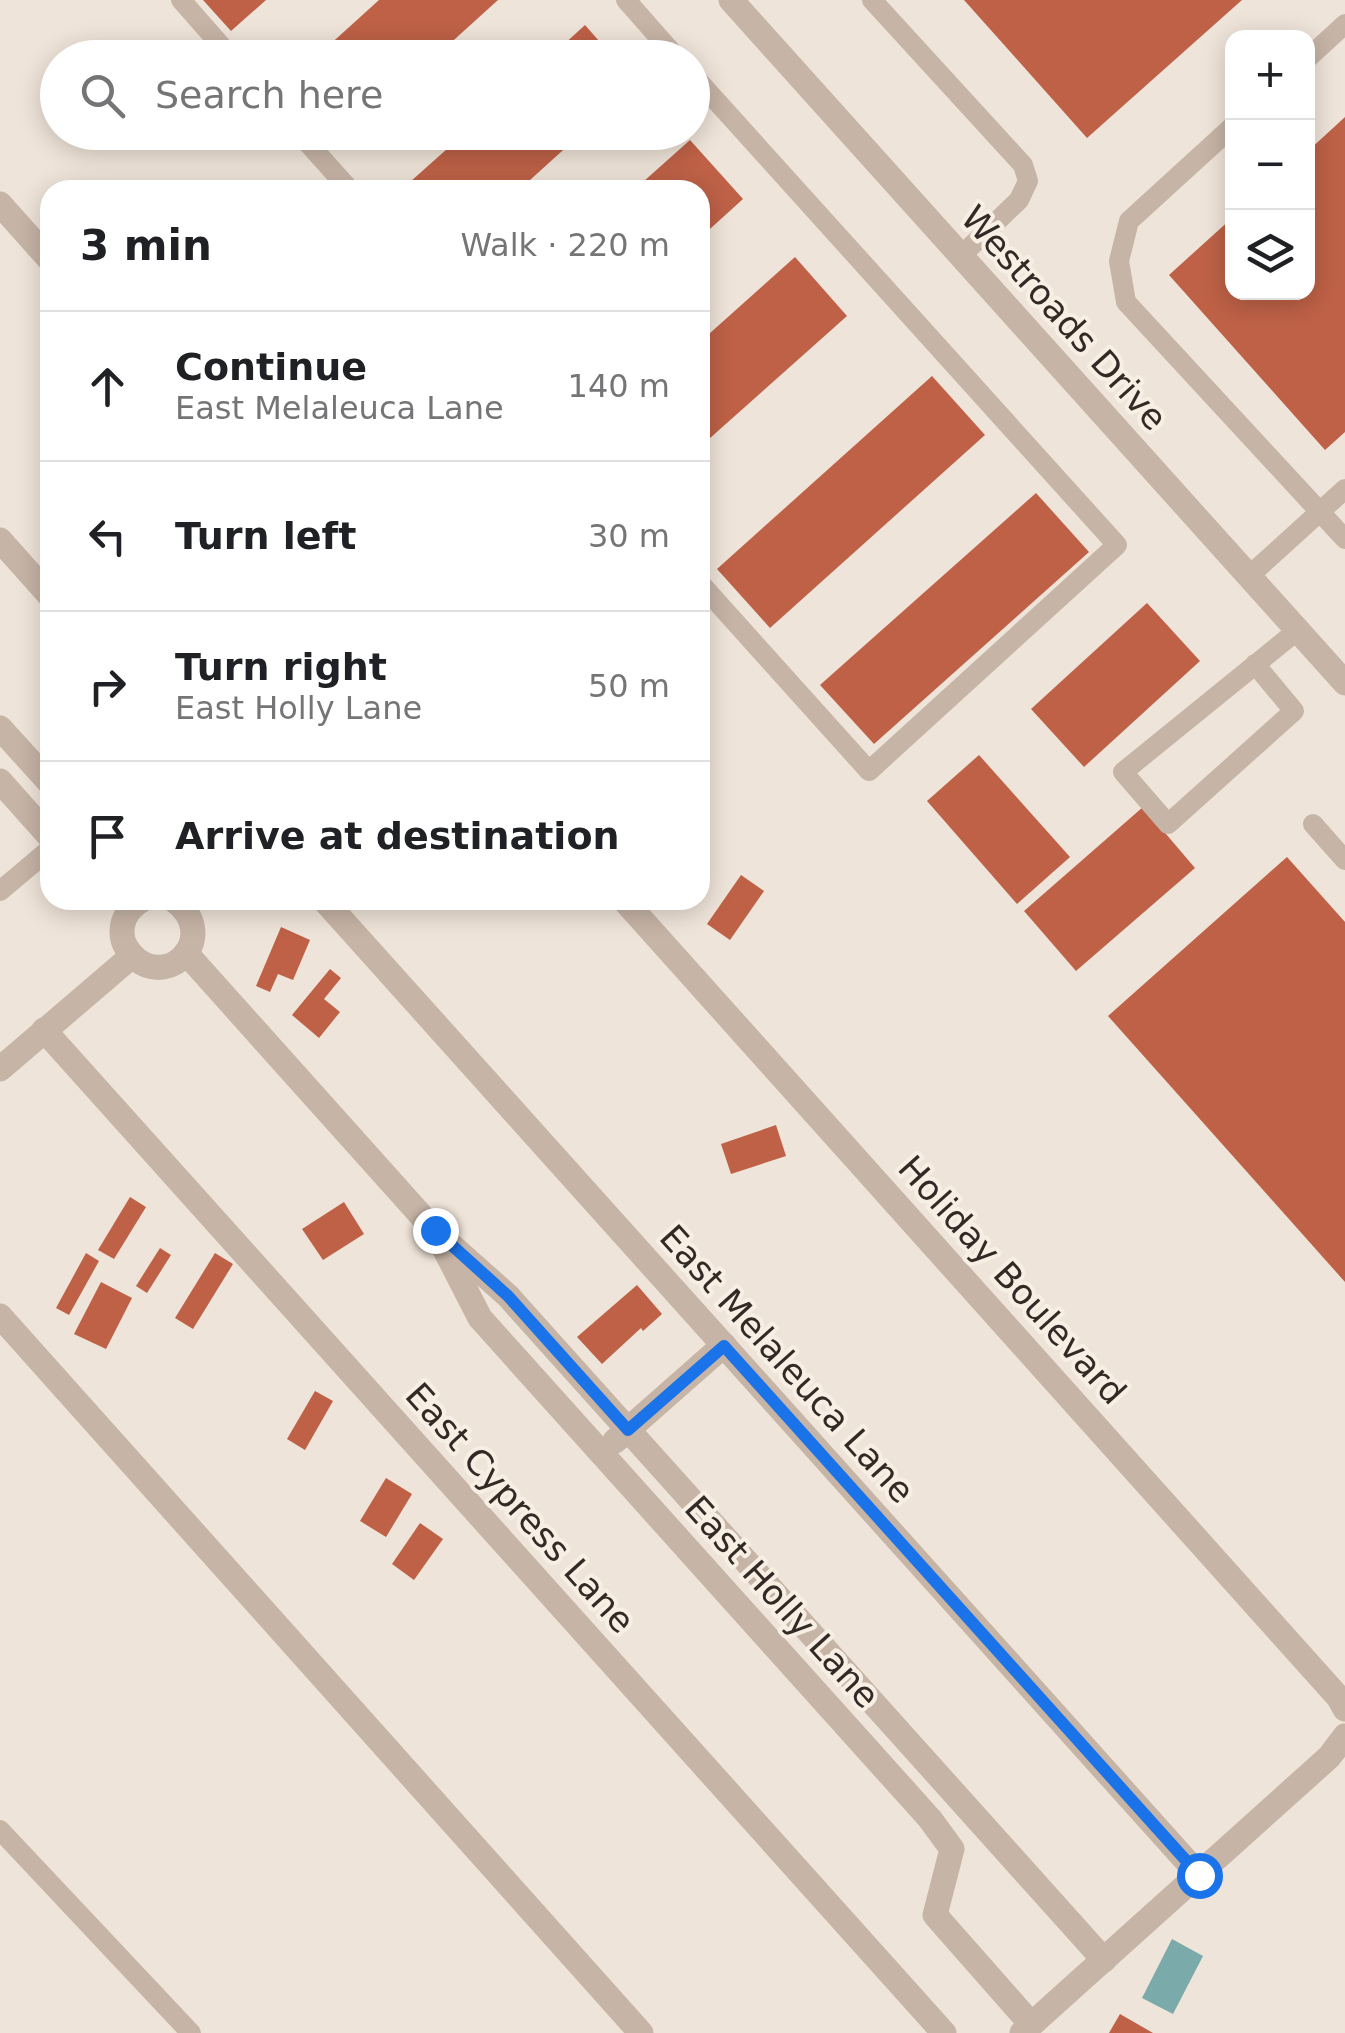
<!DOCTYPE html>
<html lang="en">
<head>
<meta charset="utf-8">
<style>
	:root { --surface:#fff; --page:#f6f6f6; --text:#202124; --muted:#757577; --line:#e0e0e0 }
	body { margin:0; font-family:"DejaVu Sans",sans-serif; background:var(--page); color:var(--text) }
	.controls { position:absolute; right:30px; top:30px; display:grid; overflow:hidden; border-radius:20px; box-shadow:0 5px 25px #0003 }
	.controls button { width:90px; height:90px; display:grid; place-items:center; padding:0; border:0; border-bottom:2px solid var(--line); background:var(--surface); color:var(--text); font:50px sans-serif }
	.stop { position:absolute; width:30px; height:30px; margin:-22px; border:8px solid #1a73e8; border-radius:50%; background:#fff }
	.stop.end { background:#1a73e8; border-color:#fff; box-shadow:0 2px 10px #0008 }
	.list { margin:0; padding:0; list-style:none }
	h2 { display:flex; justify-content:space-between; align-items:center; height:130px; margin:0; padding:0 40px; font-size:42px }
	h2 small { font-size:32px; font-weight:400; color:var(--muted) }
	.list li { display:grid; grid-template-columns:65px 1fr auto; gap:30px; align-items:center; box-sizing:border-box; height:150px; padding:0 40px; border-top:2px solid var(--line) }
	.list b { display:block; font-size:38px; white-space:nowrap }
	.list p { margin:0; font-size:32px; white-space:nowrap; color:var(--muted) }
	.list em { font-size:32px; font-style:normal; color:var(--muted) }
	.icon { flex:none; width:55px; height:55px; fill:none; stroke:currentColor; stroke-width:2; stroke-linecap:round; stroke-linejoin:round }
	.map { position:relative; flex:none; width:1345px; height:2033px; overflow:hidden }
	.search { position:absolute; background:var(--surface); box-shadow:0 5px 25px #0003; left:40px; top:40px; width:670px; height:110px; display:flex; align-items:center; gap:25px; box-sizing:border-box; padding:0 35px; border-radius:55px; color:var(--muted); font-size:38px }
	.panel { position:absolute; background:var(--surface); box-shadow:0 5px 25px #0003; left:40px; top:180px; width:670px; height:730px; border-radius:30px }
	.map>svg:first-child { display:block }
</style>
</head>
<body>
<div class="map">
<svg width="1345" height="2033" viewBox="0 0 1345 2033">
	<rect width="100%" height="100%" fill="#efe4d9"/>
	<!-- water -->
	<polygon fill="#7aaaaa" points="1172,1939 1203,1956 1173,2014 1142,1998"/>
	<!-- building -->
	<g fill="#be6147">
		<polygon points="203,0 266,0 231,31"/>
		<polygon points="379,0 498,0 434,58 315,58"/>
		<polygon points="964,0 1242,0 1087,138"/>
		<polygon points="585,25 614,58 549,58"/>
		<polygon points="1345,117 1345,432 1325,450 1169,275 1232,218 1232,292 1308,292 1308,151"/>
		<polygon points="466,132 583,132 519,190 401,190"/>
		<polygon points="690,140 743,199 700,238 700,190 634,190"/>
		<polygon points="795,257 847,316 700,447 700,342"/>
		<polygon points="932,376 985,435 770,628 717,569"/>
		<polygon points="1036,493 1089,552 874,744 820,685"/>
		<polygon points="1147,603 1200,661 1084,767 1031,709"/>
		<polygon points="979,755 1070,857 1017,904 927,801"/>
		<polygon points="1143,807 1195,868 1076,971 1024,911"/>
		<polygon points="1287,857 1345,922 1345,1282 1108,1016"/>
		<polygon points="741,875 764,891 730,940 707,924"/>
		<polygon points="281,927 310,940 293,980 278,974 270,992 256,986"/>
		<polygon points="330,969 341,978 324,999 340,1012 319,1038 292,1015"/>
		<polygon points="776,1125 786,1156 731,1174 721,1144"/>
		<polygon points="130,1197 146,1207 114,1259 98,1250"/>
		<polygon points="344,1202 364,1234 323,1260 302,1229"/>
		<polygon points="160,1248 171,1255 147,1293 136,1286"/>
		<polygon points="86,1253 99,1261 69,1315 56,1308"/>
		<polygon points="215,1253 233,1264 193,1329 175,1318"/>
		<polygon points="101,1282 132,1298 106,1349 74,1334"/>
		<polygon points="637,1285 662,1314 643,1331 641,1328 602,1364 577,1337"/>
		<polygon points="315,1391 333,1401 305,1450 287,1439"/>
		<polygon points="386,1478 412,1494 386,1537 360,1521"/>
		<polygon points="420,1523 443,1539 414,1580 392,1564"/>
		<polygon points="1120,2014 1153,2033 1109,2033"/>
	</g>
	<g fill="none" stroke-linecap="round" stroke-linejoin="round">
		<!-- lane -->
		<g stroke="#c6b4a6" stroke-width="20">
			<polyline points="181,0 232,58"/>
			<polyline points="626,0 677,58"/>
			<polyline points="872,0 1023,165 1028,181 1019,200 961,256"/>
			<polyline points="1308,58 1345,24"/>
			<polyline points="692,74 1117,545 869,771 700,583"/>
			<polyline points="1232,127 1129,221 1119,261 1126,302 1345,539"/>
			<polyline points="298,132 350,190"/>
			<polyline points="1249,576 1345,489"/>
			<polyline points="1255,664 1294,711 1168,824 1123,772 1298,630"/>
			<polyline points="1313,824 1345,860"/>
			<polyline points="0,891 50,849"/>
			<polyline points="0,1830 191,2033"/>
		</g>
		<!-- street -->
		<g stroke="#c6b4a6" stroke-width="25">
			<polyline points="731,0 1345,683"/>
			<polyline points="0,204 50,260"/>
			<polyline points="0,540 50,596"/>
			<polyline points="0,728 50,783"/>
			<polyline points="0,781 50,837"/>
			<path d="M142 900C130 907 122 918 122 932 122 943 128 952 136 959 172 988 220 935 174 900"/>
			<polyline points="324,900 1199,1875"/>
			<polyline points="624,900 1339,1698 1345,1709"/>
			<polyline points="186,953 435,1231 508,1296 1104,1960"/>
			<polyline points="44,1030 944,2033"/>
			<polyline points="0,1069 132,956"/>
			<polyline points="442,1244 480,1318 930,1819 952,1849 935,1915 1031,2024"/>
			<polyline points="0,1316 641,2033"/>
			<polyline points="615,1441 724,1345"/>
			<polyline points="1022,2033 1329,1757 1345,1736"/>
		</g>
	</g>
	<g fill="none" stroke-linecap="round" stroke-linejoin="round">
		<!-- route -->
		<polyline stroke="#1a73e8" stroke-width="12" points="435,1230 508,1296 628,1430 724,1346 1199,1875"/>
	</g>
	<g text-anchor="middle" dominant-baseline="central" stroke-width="8" stroke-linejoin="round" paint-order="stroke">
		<!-- street labels -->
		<g font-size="35" fill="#332a26" stroke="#f7eee4">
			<text transform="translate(1064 318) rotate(48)">Westroads Drive</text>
			<text transform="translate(1012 1280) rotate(48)">Holiday Boulevard</text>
			<text transform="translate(787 1364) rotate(48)">East Melaleuca Lane</text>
			<text transform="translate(520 1508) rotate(48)">East Cypress Lane</text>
			<text transform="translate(782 1602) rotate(48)">East Holly Lane</text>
		</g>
	</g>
</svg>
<div class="controls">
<button>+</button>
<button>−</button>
<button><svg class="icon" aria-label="layers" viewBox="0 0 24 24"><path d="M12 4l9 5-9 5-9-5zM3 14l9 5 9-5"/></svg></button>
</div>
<div class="stop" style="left:1199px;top:1875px"></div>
<div class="stop end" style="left:435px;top:1230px"></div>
<div class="search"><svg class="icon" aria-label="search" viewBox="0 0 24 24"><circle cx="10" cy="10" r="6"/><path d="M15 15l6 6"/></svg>Search here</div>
<section class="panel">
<h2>3 min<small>Walk · 220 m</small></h2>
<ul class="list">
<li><svg class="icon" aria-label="ahead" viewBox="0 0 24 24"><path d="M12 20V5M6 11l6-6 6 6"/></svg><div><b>Continue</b><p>East Melaleuca Lane</p></div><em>140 m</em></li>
<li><svg class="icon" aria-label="left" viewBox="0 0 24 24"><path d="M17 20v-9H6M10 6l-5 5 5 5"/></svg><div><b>Turn left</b></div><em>30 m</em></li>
<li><svg class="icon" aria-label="right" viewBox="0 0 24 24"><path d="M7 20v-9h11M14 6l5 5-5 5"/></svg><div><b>Turn right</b><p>East Holly Lane</p></div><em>50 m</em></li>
<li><svg class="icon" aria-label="arrive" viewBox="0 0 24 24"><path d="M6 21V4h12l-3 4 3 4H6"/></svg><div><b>Arrive at destination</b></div></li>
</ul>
</section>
</div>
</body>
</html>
